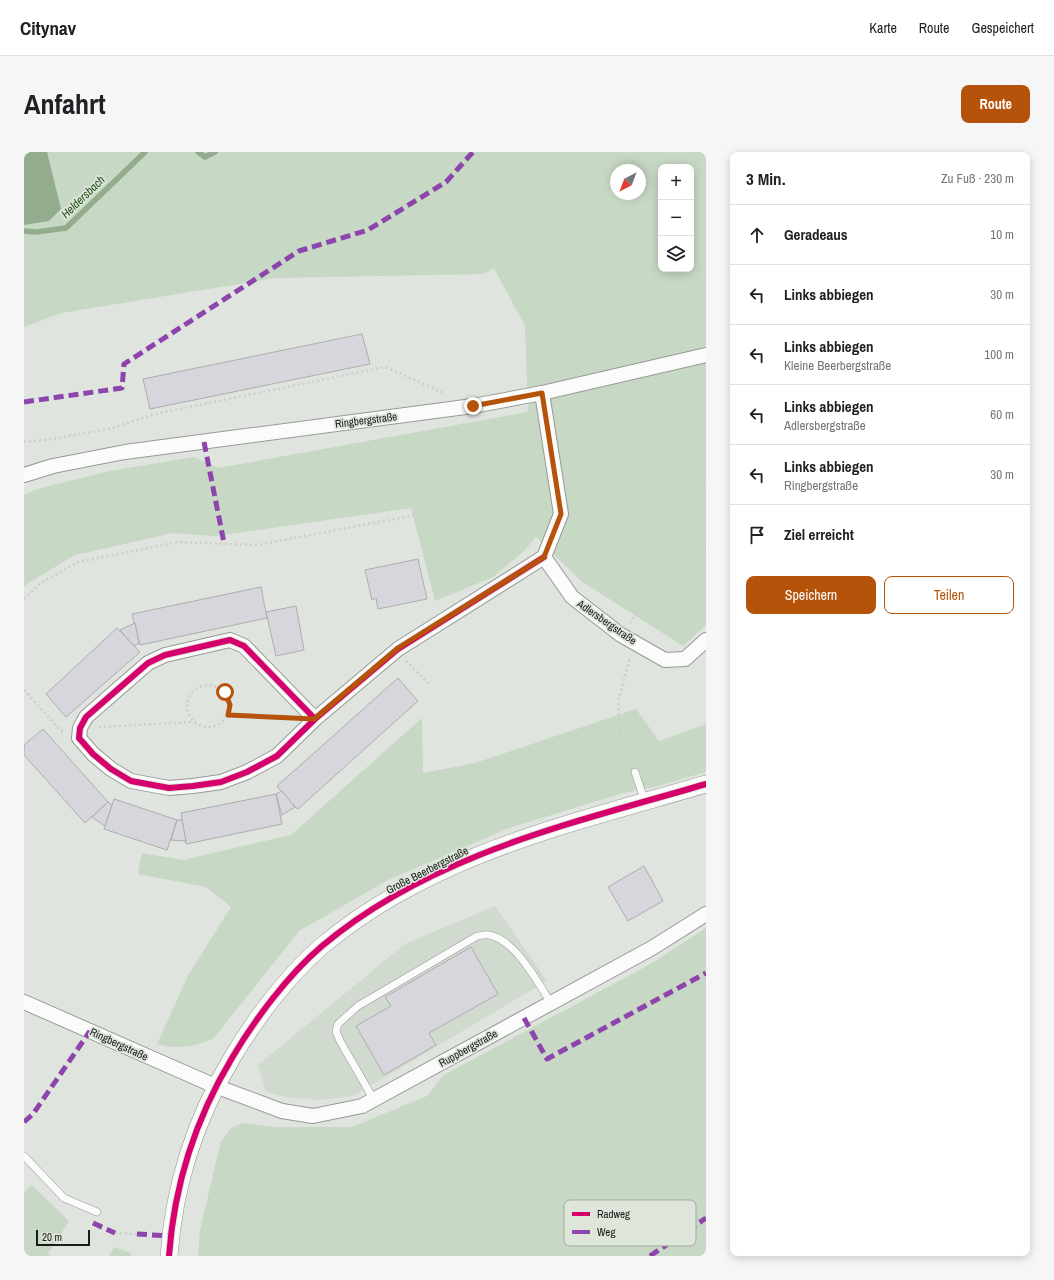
<!DOCTYPE html>
<html lang="de">
<head>
<meta charset="utf-8">
<style>
	:root { --surface:#fff; --page:#f6f6f6; --text:#202124; --muted:#757577; --line:#e0e0e0; --accent:#b45309 }
	body { margin:0; font-family:"Archivo Narrow",sans-serif; background:var(--page); color:var(--text) }
	.controls { position:absolute; right:12px; top:12px; display:grid; overflow:hidden; border-radius:8px; box-shadow:0 2px 10px #0003 }
	.controls button { width:36px; height:36px; display:grid; place-items:center; padding:0; border:0; border-bottom:1px solid var(--line); background:var(--surface); color:var(--text); font:20px sans-serif }
	.compass { position:absolute; left:586px; top:12px; width:36px; height:36px; border-radius:50%; background:var(--surface); box-shadow:0 2px 10px #0003; rotate:222deg }
	.scale { position:absolute; left:12px; bottom:10px; width:54px; box-sizing:border-box; padding-left:4px; border:2px solid #191c18; border-top:0; font-size:11px; line-height:14px; white-space:nowrap; color:#191c18; -webkit-text-stroke:3px #dee6dc; paint-order:stroke }
	.stop { position:absolute; width:12px; height:12px; margin:-9px; border:3px solid #b45309; border-radius:50%; background:#fff }
	.stop.end { background:#b45309; border-color:#fff; box-shadow:0 1px 4px #0008 }
	.list { margin:0; padding:0; list-style:none }
	h2 { display:flex; justify-content:space-between; align-items:center; height:52px; margin:0; padding:0 16px; font-size:17px }
	h2 small { font-size:13px; font-weight:400; color:var(--muted) }
	.list li { display:grid; grid-template-columns:26px 1fr auto; gap:12px; align-items:center; box-sizing:border-box; height:60px; padding:0 16px; border-top:1px solid var(--line) }
	.list b { display:block; font-size:15px; white-space:nowrap }
	.list p { margin:0; font-size:13px; white-space:nowrap; color:var(--muted) }
	.list em { font-size:13px; font-style:normal; color:var(--muted) }
	.actions { display:flex; gap:8px; padding:12px 16px }
	.actions a { flex:1; padding:9px 0; border:1px solid var(--accent); border-radius:8px; text-align:center; font-size:14px; color:var(--accent) }
	.actions .main { background:var(--accent); color:#fff }
	.icon { flex:none; width:22px; height:22px; fill:none; stroke:currentColor; stroke-width:2; stroke-linecap:round; stroke-linejoin:round }
	.map { position:relative; flex:none; width:682px; height:1104px; overflow:hidden; border-radius:8px }
	header { display:flex; align-items:center; gap:24px; box-sizing:border-box; height:56px; padding:0 20px; background:var(--surface); border-bottom:1px solid var(--line) }
	header strong { font-size:19px }
	nav { display:flex; gap:22px; margin-inline-start:auto; font-size:14px }
	.intro { display:flex; align-items:center; justify-content:space-between; box-sizing:border-box; height:96px; padding:0 24px }
	h1 { margin:0; font-size:28px }
	.button { padding:10px 18px; border-radius:8px; background:var(--accent); color:#fff; font-size:14px; font-weight:700 }
	main { display:flex; gap:24px; padding:0 24px }
	aside { flex:1; background:var(--surface); border-radius:8px; box-shadow:0 2px 10px #0003 }
	.map>svg:first-child { display:block }
</style>
</head>
<body>
<header>
<strong>Citynav</strong>
<nav><a>Karte</a><a>Route</a><a>Gespeichert</a></nav>
</header>
<div class="intro"><h1>Anfahrt</h1><a class="button">Route</a></div>
<main>
<div class="map">
<svg width="682" height="1104" viewBox="0 0 682 1104">
	<rect width="100%" height="100%" fill="#dfe4de"/>
	<!-- built -->
	<polygon fill="#d0dacf" points="471,754 523,829 329,944 295,948 260,945 242,939 234,913 381,792"/>
	<!-- green -->
	<g fill="#c7d8c4" fill-rule="evenodd">
		<path d="M0 0H682V473L659 494 557 429 512 385 500 399 469 425 411 449 387 356 192 384 149 381 51 403 6 430 0 435V343L13 337 86 319 170 305 194 316 504 260 501 174 470 116 459 122 252 126 37 161 0 175ZM637 15H667V117H637ZM592 18H616V42H592Z"/>
		<path d="M612 557 635 589 682 572V620L634 634 596 642 485 676 364 728 275 779 189 887C171 894 152 898 133 892L164 824 207 755 182 735 114 722 118 701 159 708 267 683 398 566 399 621 451 611Z"/>
		<polygon points="682,776 682,1104 174,1104 176,1078 197,989 207,976 220,971 250,975 328,975 403,944 420,923 625,813"/>
		<polygon points="8,1033 45,1069 24,1102 28,1104 0,1104 0,1040"/>
		<polygon points="90,1095 107,1101 107,1104 85,1104"/>
	</g>
	<!-- water -->
	<polygon fill="#93ac8e" points="0,0 23,0 37,57 25,69 0,73"/>
	<g fill="none" stroke-linecap="round" stroke-linejoin="round">
		<!-- stream -->
		<g stroke="#93ac8e" stroke-width="5.5">
			<polyline points="174,0 181,5 191,0"/>
			<polyline points="0,79 12,80 42,76 121,0"/>
		</g>
	</g>
	<!-- building -->
	<g fill="#d7d6dd" stroke="#acaead">
		<polygon points="338,182 346,212 126,257 119,227"/>
		<polygon points="394,407 403,447 354,457 352,446 348,448 341,418"/>
		<polygon points="237,435 243,466 116,493 108,462"/>
		<polygon points="272,454 280,498 252,504 242,460"/>
		<polygon points="111,471 115,491 110,494 96,478"/>
		<polygon points="93,476 116,500 42,565 22,542"/>
		<polygon points="374,526 394,549 274,657 271,655 253,634"/>
		<polygon points="19,577 84,650 61,671 0,603 0,593"/>
		<polygon points="258,639 271,655 258,663 252,642"/>
		<polygon points="252,642 258,672 162,692 157,661"/>
		<polygon points="90,647 153,668 143,698 80,677"/>
		<polygon points="84,650 88,653 81,674 68,665"/>
		<polygon points="153,668 158,668 162,689 147,688"/>
		<polygon points="620,714 639,749 604,769 584,735"/>
		<polygon points="447,795 474,842 405,881 412,893 360,923 332,874 367,854 361,845"/>
	</g>
	<g fill="none" stroke-linecap="round" stroke-linejoin="round">
		<defs>
			<g id="service">
				<polyline points="611,620 621,650"/>
				<path d="M350 948 316 889 312 879 314 872 334 854 453 784C456 784 462 782 465 783 491 787 514 831 527 851"/>
				<polyline points="0,1004 40,1046 73,1060"/>
			</g>
			<g id="minor">
				<polyline points="518,241 537,362 520,405 548,445 597,483 641,508 661,507 682,488"/>
				<polyline points="0,323 29,314 101,300 449,254 518,241 682,203"/>
				<polyline points="291,567 253,604 223,620 197,630 169,634 145,636 107,629 87,617 69,602 55,586 56,576 62,565 124,511 141,503 206,488 220,494 291,567 374,497 520,405"/>
				<polyline points="0,850 191,934 258,959 289,964 338,954 628,796 682,762"/>
			</g>
			<path id="tertiary" d="M145 1104C150 1034 172 966 208 906 231 867 264 823 298 794 407 702 549 671 682 632"/>
		</defs>
		<!-- service casing -->
		<use href="#service" stroke="#979a96" stroke-width="8"/>
		<!-- minor casing -->
		<use href="#minor" stroke="#979a96" stroke-width="16"/>
		<!-- tertiary casing -->
		<use href="#tertiary" stroke="#979a96" stroke-width="18"/>
		<!-- path -->
		<g stroke="#cccecc" stroke-width="2.5" stroke-dasharray="2 3" stroke-linecap="butt">
			<polyline points="0,290 29,287 89,276 131,262 361,215 420,241"/>
			<polyline points="552,359 682,328"/>
			<polyline points="0,447 17,431 54,410 154,390 233,393 392,363 438,360 520,362"/>
			<polyline points="606,471 610,465 682,398"/>
			<polyline points="382,509 406,533"/>
			<circle cx="184" cy="554" r="21"/>
			<polyline points="0,538 37,579 40,578"/>
			<polyline points="203,563 268,566"/>
			<polyline points="75,575 170,570"/>
			<polyline points="597,593 594,550 606,506"/>
			<polyline points="91,1081 113,1082"/>
		</g>
		<!-- service -->
		<use href="#service" stroke="#fafbfa" stroke-width="7"/>
		<!-- minor -->
		<use href="#minor" stroke="#fafbfa" stroke-width="14"/>
		<!-- tertiary -->
		<use href="#tertiary" stroke="#fafbfa" stroke-width="17"/>
		<!-- quiet -->
		<g stroke="#8e44ad" stroke-width="5" stroke-dasharray="10 5" stroke-linecap="butt">
			<polyline points="0,250 98,236 100,212 275,99 344,78 422,30 449,0"/>
			<polyline points="180,290 200,391"/>
			<polyline points="500,866 523,907 682,821"/>
			<polyline points="0,970 9,962 66,879"/>
			<polyline points="69,1071 91,1081"/>
			<polyline points="113,1082 146,1084"/>
			<polyline points="626,1104 682,1066"/>
		</g>
		<defs>
			<g id="cycleway">
				<polyline points="291,567 253,604 223,620 197,630 169,634 145,636 107,629 87,617 69,602 55,586 56,576 62,565 124,511 141,503 206,488 220,494 291,567 374,497 520,405"/>
				<path d="M145 1104C150 1034 172 966 208 906 231 867 264 823 298 794 407 702 549 671 682 632"/>
			</g>
		</defs>
		<!-- cycleway casing -->
		<use href="#cycleway" stroke="#dee6dc" stroke-width="8"/>
		<!-- cycleway -->
		<use href="#cycleway" stroke="#d6006c" stroke-width="6"/>
	</g>
	<g fill="none" stroke-linecap="round" stroke-linejoin="round">
		<!-- route -->
		<polyline stroke="#b45309" stroke-width="5" points="201,540 206,553 204,563 290,567 374,496 520,405 537,362 518,241 449,254"/>
	</g>
	<g text-anchor="middle" dominant-baseline="central" stroke-width="3.5" stroke-linejoin="round" paint-order="stroke">
		<!-- street labels -->
		<g font-size="11" fill="#191c18" stroke="#dee6dc">
			<text transform="translate(342 268) rotate(-7)">Ringbergstraße</text>
			<text transform="translate(583 470) rotate(35)">Adlersbergstraße</text>
			<text transform="translate(403 718) rotate(-27)">Große Beerbergstraße</text>
			<text transform="translate(95 892) rotate(25)">Ringbergstraße</text>
			<text transform="translate(444 896) rotate(-29)">Ruppbergstraße</text>
		</g>
		<!-- water labels -->
		<g font-size="12" font-style="italic" fill="#23531b" stroke="#dee6dc">
			<text transform="translate(59 45) rotate(-44)">Heldersbach</text>
		</g>
	</g>
	<!-- legend -->
	<rect x="540" y="1048" width="132" height="46" rx="6" fill="#dee6dc" stroke="#a3a9a1" stroke-width="1"/>
	<rect x="548" y="1060" width="18" height="4" fill="#d6006c"/>
	<rect x="548" y="1078" width="18" height="4" fill="#8e44ad"/>
	<g font-size="11" fill="#191c18">
		<text x="573" y="1066">Radweg</text>
		<text x="573" y="1084">Weg</text>
	</g>
</svg>
<div class="controls">
<button>+</button>
<button>−</button>
<button><svg class="icon" aria-label="layers" viewBox="0 0 24 24"><path d="M12 4l9 5-9 5-9-5zM3 14l9 5 9-5"/></svg></button>
</div>
<svg class="compass" viewBox="-18 -18 36 36"><path d="M0-13l5 13h-10z" fill="#e53935"/><path d="M0 13l5-13h-10z" fill="#757577"/></svg>
<div class="scale">20 m</div>
<div class="stop" style="left:201px;top:540px"></div>
<div class="stop end" style="left:449px;top:254px"></div>
</div>
<aside>
<h2>3 Min.<small>Zu Fuß · 230 m</small></h2>
<ul class="list">
<li><svg class="icon" aria-label="ahead" viewBox="0 0 24 24"><path d="M12 20V5M6 11l6-6 6 6"/></svg><div><b>Geradeaus</b></div><em>10 m</em></li>
<li><svg class="icon" aria-label="left" viewBox="0 0 24 24"><path d="M17 20v-9H6M10 6l-5 5 5 5"/></svg><div><b>Links abbiegen</b></div><em>30 m</em></li>
<li><svg class="icon" aria-label="left" viewBox="0 0 24 24"><path d="M17 20v-9H6M10 6l-5 5 5 5"/></svg><div><b>Links abbiegen</b><p>Kleine Beerbergstraße</p></div><em>100 m</em></li>
<li><svg class="icon" aria-label="left" viewBox="0 0 24 24"><path d="M17 20v-9H6M10 6l-5 5 5 5"/></svg><div><b>Links abbiegen</b><p>Adlersbergstraße</p></div><em>60 m</em></li>
<li><svg class="icon" aria-label="left" viewBox="0 0 24 24"><path d="M17 20v-9H6M10 6l-5 5 5 5"/></svg><div><b>Links abbiegen</b><p>Ringbergstraße</p></div><em>30 m</em></li>
<li><svg class="icon" aria-label="arrive" viewBox="0 0 24 24"><path d="M6 21V4h12l-3 4 3 4H6"/></svg><div><b>Ziel erreicht</b></div></li>
</ul>
<div class="actions"><a class="main">Speichern</a><a>Teilen</a></div>
</aside>
</main>
</body>
</html>
